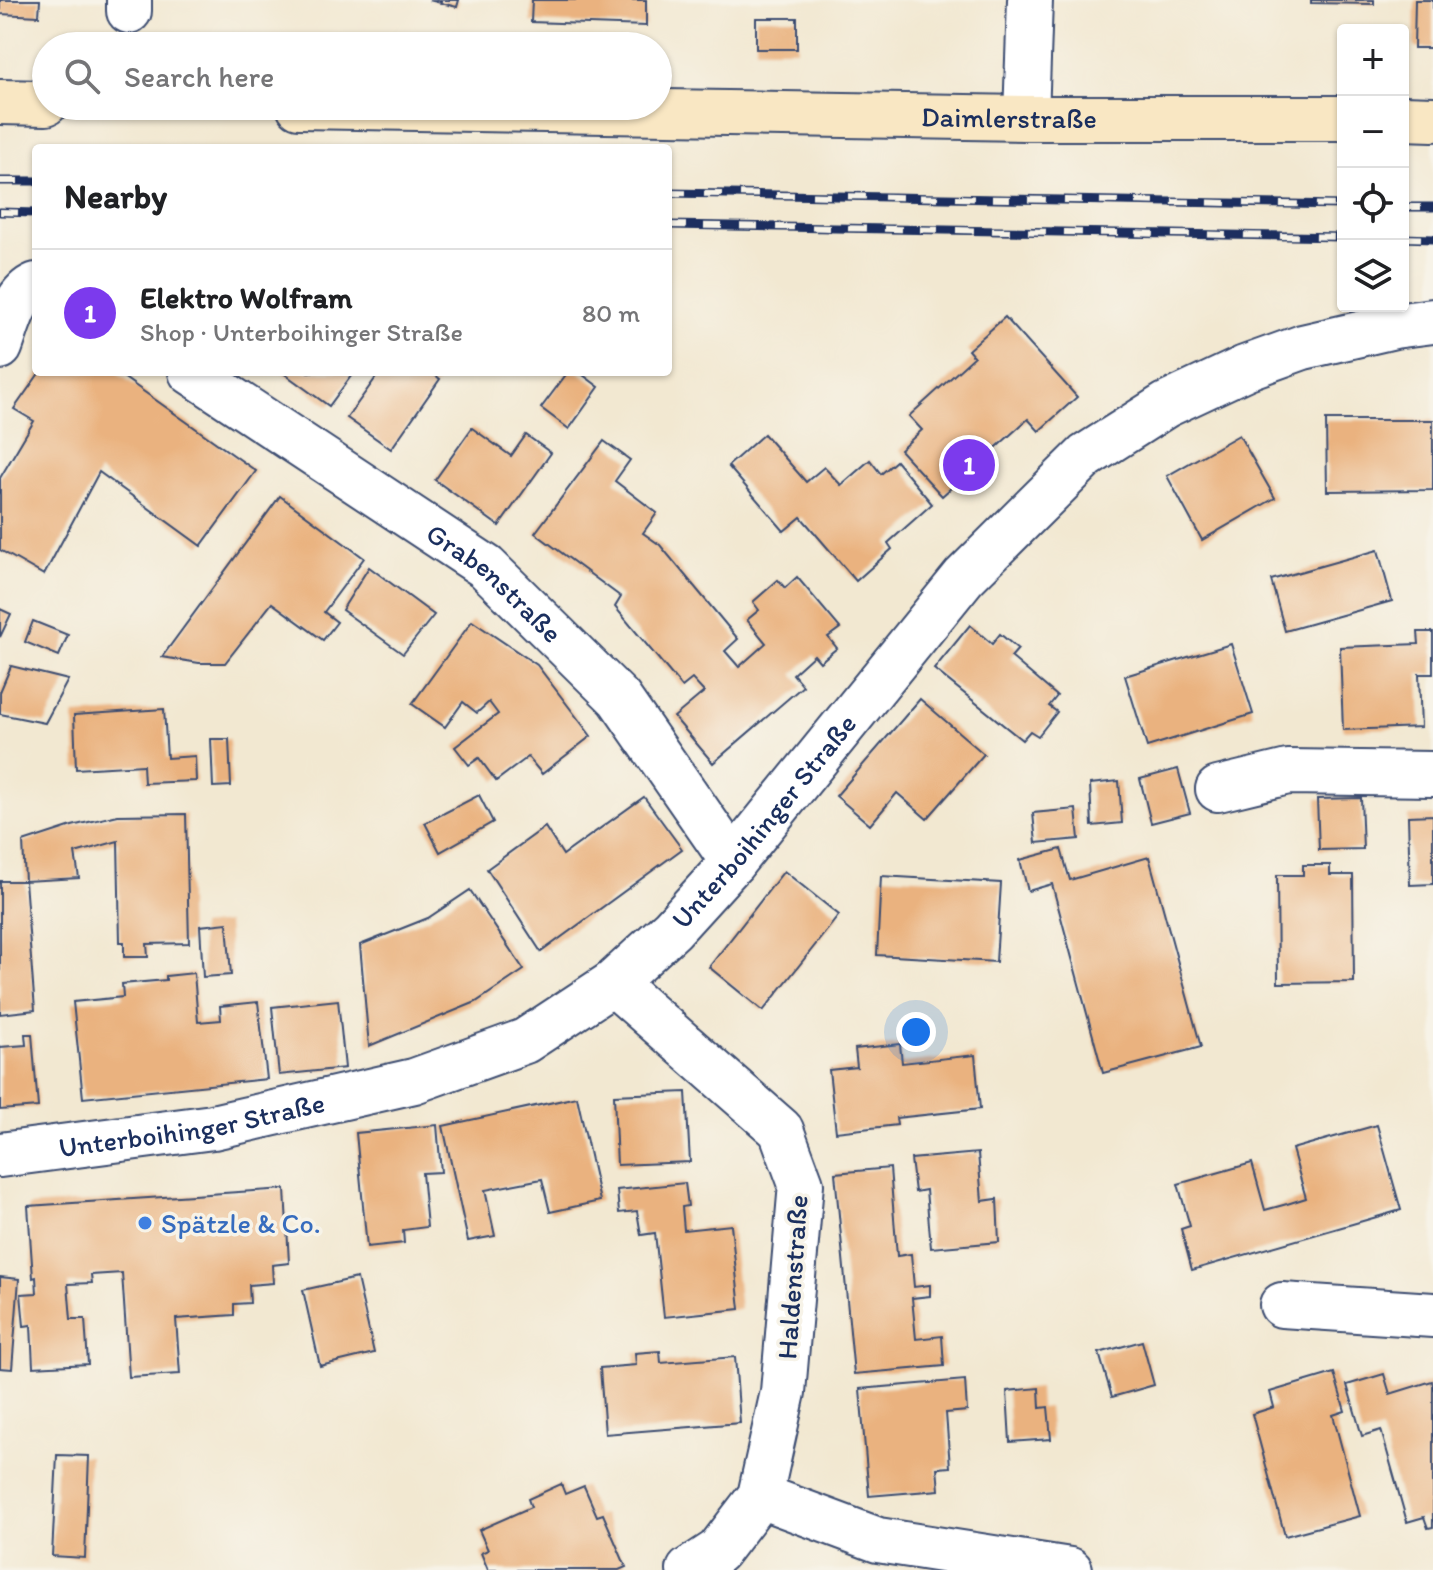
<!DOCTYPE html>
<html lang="en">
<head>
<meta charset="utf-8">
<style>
	:root { --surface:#fff; --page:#f2f2f2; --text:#202124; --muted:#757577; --line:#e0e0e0; --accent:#7c3aed }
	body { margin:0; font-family:Itim,sans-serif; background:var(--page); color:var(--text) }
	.controls { position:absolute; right:24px; top:24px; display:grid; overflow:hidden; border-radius:8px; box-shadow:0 2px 6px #0004 }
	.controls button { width:72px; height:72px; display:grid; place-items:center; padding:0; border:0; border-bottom:2px solid var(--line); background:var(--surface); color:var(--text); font:40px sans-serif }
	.you { position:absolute; left:916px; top:1032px; width:28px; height:28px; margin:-20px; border:6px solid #fff; border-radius:50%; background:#1a73e8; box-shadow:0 0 0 12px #1a73e833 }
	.badge { display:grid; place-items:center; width:52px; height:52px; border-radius:50%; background:var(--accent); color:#fff; font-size:26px; font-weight:700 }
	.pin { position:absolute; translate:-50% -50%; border:4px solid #fff; box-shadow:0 2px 8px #0006 }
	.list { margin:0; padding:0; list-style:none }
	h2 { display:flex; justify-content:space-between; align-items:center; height:104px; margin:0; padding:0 32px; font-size:34px }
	h2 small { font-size:26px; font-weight:400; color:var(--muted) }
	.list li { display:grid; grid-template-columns:52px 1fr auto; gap:24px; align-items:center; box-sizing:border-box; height:128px; padding:0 32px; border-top:2px solid var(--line) }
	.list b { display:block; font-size:30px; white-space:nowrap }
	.list p { margin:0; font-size:26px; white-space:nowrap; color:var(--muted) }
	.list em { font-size:26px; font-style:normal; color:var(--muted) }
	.icon { flex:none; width:44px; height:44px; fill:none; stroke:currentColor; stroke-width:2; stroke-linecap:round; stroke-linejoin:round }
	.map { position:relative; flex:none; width:1433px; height:1570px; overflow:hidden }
	.search { position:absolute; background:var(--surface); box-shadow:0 2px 6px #0004; left:32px; top:32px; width:640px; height:88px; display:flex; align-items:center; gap:20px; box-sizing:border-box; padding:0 28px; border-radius:44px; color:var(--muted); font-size:30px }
	.panel { position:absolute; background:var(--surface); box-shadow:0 2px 6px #0004; left:32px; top:144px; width:640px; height:232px; border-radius:8px }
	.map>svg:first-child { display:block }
</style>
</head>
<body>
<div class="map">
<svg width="1433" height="1570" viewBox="0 0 1433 1570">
	<rect width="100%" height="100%" fill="#f7f3e8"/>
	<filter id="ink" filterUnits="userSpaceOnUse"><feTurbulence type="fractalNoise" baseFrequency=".0125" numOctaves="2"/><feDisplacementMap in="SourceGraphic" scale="16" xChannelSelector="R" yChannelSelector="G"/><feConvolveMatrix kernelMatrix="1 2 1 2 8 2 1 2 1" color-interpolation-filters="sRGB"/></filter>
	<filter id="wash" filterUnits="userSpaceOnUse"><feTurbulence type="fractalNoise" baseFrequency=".006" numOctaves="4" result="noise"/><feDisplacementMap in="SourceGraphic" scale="32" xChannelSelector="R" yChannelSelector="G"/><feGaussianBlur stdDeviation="1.8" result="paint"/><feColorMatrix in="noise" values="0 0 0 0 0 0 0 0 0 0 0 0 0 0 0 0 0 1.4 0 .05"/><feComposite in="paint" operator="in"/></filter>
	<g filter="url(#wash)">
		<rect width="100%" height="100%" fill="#f2e8d1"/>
		<g id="blocks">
			<!-- building -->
			<g fill="#eab27f">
				<polygon points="0,0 40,0 39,16 0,14"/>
				<polygon points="429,0 459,0 457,7"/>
				<polygon points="532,0 646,0 646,26 531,22"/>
				<polygon points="1311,0 1374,0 1374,4 1311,3"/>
				<polygon points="1415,0 1433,0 1433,48 1414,48"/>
				<rect x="756" y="18" width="41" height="31"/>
				<polygon points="1005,317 1077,397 1039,431 1028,419 942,496 900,450 922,430 909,416 974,357 968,350"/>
				<polygon points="40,372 116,372 256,471 201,546 99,472 44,575 0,550 0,478 34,421 14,409"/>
				<polygon points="282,372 354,372 329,406"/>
				<polygon points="380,372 431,372 440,379 391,449 347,418"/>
				<polygon points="568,372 579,372 599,387 569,429 541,408"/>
				<polygon points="1326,420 1433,420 1433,490 1327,491"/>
				<polygon points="472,428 511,456 526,435 551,453 499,526 435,480"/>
				<polygon points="764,434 806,482 824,467 841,485 870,460 881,474 896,461 932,504 888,543 892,549 856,581 801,517 784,531 728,466"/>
				<polygon points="1239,435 1275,498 1202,540 1167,476"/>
				<polygon points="604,441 630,460 615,481 657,513 643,533 660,545 738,639 725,651 739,667 766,643 747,620 759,610 753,602 778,580 785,588 797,577 840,628 828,637 837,648 820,662 814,655 793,674 803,686 713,763 674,717 704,692 692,679 682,687 615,607 621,597 535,533"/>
				<polygon points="280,496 364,558 324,612 337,622 323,640 272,603 225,663 199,663 162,657"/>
				<polygon points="1378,550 1392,601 1285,631 1271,580"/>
				<polygon points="369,567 434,615 403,654 342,610"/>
				<polygon points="0,609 11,614 0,637"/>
				<polygon points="33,621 68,635 59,656 25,642"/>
				<polygon points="472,621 537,665 591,736 542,774 528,757 496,781 479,758 469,765 455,747 498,714 489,702 477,713 463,702 445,727 412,704"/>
				<polygon points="970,625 992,644 1000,634 1018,649 1011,657 1057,696 1049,706 1057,712 1038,736 1030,731 1022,740 934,669"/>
				<polygon points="1418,632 1433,632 1433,674 1419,674 1421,727 1343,730 1340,647 1419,644"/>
				<polygon points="1231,644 1253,714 1147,747 1125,676"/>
				<polygon points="11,666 68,680 45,723 0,714 0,692"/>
				<polygon points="920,699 984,754 927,819 897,793 870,825 836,796"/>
				<polygon points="164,709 167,758 195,756 196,781 144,783 143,765 76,769 74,715"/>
				<polygon points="211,739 229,739 231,786 213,787"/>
				<polygon points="1178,769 1190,813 1151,823 1140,779"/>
				<polygon points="1119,781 1122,823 1092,826 1090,784"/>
				<polygon points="479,795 493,822 440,852 425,823"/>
				<polygon points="644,797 682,849 541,952 487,869 545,827 563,855"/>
				<polygon points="1361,798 1363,849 1319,850 1317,799"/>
				<polygon points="1076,809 1079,839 1036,843 1033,813"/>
				<polygon points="186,814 189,943 147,944 148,957 124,957 124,942 120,942 118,841 75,853 79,878 25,881 23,842 72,826 118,815"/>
				<polygon points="1433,815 1433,884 1410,885 1408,816"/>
				<polygon points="1061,849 1070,880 1149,857 1201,1047 1103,1073 1052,884 1028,891 1020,860"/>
				<polygon points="1303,865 1330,865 1330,875 1353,875 1354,982 1278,983 1277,875 1303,875"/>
				<polygon points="784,871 839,915 763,1011 709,967"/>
				<polygon points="881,876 1001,883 996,962 877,955"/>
				<polygon points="0,881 25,881 35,1010 0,1014"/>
				<polygon points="470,890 524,970 476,1002 369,1046 360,945 428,918"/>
				<polygon points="227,923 231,975 203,977 200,926"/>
				<polygon points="194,973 198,1022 221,1020 220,1006 258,1002 267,1079 83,1098 73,1002 123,997 122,984 166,980 166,976"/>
				<polygon points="338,1000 345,1068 279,1075 272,1007"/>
				<polygon points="25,1034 32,1034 38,1107 0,1110 0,1047 26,1045"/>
				<polygon points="900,1044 902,1063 975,1055 980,1109 896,1118 897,1125 836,1132 829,1070 857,1067 855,1049"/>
				<polygon points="686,1092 690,1162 617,1165 614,1095"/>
				<polygon points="577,1097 600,1201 550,1212 542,1179 485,1190 495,1236 468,1241 443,1126"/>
				<polygon points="437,1125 441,1172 422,1173 427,1227 403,1230 404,1243 367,1247 356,1133"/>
				<polygon points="1377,1125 1401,1210 1192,1270 1181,1229 1190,1226 1178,1184 1252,1163 1265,1210 1287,1204 1306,1198 1292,1149"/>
				<polygon points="978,1153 982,1201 997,1199 999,1242 931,1248 926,1190 915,1192 911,1159"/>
				<polygon points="890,1168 897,1256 911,1254 914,1287 930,1285 930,1296 912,1298 916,1339 942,1336 944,1366 854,1374 835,1173"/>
				<polygon points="685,1183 688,1206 682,1207 684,1230 731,1225 740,1309 664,1317 655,1233 641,1235 637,1211 619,1213 617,1190"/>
				<polygon points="285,1189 289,1263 272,1265 273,1283 249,1285 250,1303 234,1304 234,1315 176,1319 180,1374 129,1377 122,1273 91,1275 92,1283 68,1284 71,1319 85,1319 88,1364 33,1367 31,1325 24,1326 21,1294 37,1293 36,1277 33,1278 28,1206"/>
				<polygon points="0,1277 19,1279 12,1369 0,1368"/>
				<polygon points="357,1278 374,1353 320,1366 303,1290"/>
				<polygon points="1142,1341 1154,1385 1112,1397 1099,1353"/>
				<polygon points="660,1351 661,1363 735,1357 740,1423 605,1434 600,1368 636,1365 635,1353"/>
				<polygon points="1334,1373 1345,1411 1333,1415 1360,1516 1285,1536 1252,1414 1274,1407 1270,1392"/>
				<polygon points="1384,1374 1390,1394 1432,1381 1433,1385 1433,1527 1428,1528 1424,1517 1407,1522 1381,1430 1362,1436 1347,1385"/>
				<polygon points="965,1380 967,1411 946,1413 950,1467 937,1468 939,1490 869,1496 860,1389"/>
				<polygon points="1039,1388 1040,1408 1048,1407 1051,1439 1010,1442 1007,1391"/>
				<polygon points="57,1455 89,1456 85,1558 52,1556"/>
				<polygon points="561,1484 565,1494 584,1486 597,1516 603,1514 626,1567 619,1570 488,1570 481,1553 488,1550 479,1530 531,1507 528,1499"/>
			</g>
		</g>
	</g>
	<g filter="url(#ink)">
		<use href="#blocks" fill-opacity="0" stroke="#3b4b6f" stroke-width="2"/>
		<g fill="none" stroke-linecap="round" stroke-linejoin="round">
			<defs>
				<g id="minor">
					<polyline points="129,0 129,11"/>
					<polyline points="1026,118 1030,0"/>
					<path d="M0 347C8 326 14 294 36 285"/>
					<path id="s1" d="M191 372 486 567 619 698 733 862"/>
					<polyline points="1218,789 1288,772 1433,774"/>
					<polyline points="613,983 781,1130 801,1184 783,1392 760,1496 718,1551 689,1570"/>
					<path id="s2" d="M0 1155 213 1127 414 1081 525 1041 613 983 672 929 733 862 964 577 1086 456 1166 405 1245 368 1303 347 1394 326 1433 321"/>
					<polyline points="1282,1305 1433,1315"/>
					<polyline points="760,1496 878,1540 1070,1570"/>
				</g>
				<g id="secondary">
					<polyline points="0,102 46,103"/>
					<path id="s3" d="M299 106 1026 118H1343"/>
					<polyline points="1403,118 1433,119"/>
				</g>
			</defs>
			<!-- minor casing -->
			<use href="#minor" stroke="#3b4b6f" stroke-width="48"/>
			<!-- secondary casing -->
			<use href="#secondary" stroke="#3b4b6f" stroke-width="48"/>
			<!-- minor -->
			<use href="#minor" stroke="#fff" stroke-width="44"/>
			<!-- secondary -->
			<use href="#secondary" stroke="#f9e7c3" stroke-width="44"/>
			<defs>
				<g id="rail">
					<polyline points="0,181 36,181"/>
					<polyline points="668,193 1343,205"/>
					<polyline points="1403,207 1433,207"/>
					<polyline points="0,212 36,213"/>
					<polyline points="668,225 1343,237"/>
					<polyline points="1403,238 1433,239"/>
				</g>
			</defs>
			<!-- rail casing -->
			<use href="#rail" stroke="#1b2f5e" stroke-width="9"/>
			<!-- rail -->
			<use href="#rail" stroke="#f7f3e8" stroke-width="6" stroke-dasharray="18" stroke-linecap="butt"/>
		</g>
	</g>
	<!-- markers -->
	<circle fill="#3f7fe0" stroke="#f7f3e8" stroke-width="3" cx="145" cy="1223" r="8"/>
	<g text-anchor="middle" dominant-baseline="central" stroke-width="7" stroke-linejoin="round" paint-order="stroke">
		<!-- street labels -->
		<g font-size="28" fill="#1b2f5e" stroke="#f7f3e8">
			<text stroke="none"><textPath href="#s3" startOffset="710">Daimlerstraße</textPath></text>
			<text stroke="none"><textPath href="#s1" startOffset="370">Grabenstraße</textPath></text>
			<text stroke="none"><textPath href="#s2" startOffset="866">Unterboihinger Straße</textPath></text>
			<text stroke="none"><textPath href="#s2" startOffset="194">Unterboihinger Straße</textPath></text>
			<text transform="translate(792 1277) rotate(-86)">Haldenstraße</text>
		</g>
		<!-- shop labels -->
		<g font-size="28" fill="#366cbe" stroke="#f7f3e8" text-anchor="start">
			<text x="161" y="1223">Spätzle &amp; Co.</text>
		</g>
	</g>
</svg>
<div class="controls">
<button>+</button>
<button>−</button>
<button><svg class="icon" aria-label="locate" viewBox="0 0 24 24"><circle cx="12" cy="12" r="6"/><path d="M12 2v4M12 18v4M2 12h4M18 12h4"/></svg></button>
<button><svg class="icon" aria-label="layers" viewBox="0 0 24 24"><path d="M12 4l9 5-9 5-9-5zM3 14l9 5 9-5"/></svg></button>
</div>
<div class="you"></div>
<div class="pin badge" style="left:969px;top:465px">1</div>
<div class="search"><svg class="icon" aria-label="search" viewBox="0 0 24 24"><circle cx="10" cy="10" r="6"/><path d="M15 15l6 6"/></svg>Search here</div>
<section class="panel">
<h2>Nearby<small></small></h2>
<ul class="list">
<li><span class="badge">1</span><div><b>Elektro Wolfram</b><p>Shop · Unterboihinger Straße</p></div><em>80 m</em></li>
</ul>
</section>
</div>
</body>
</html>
